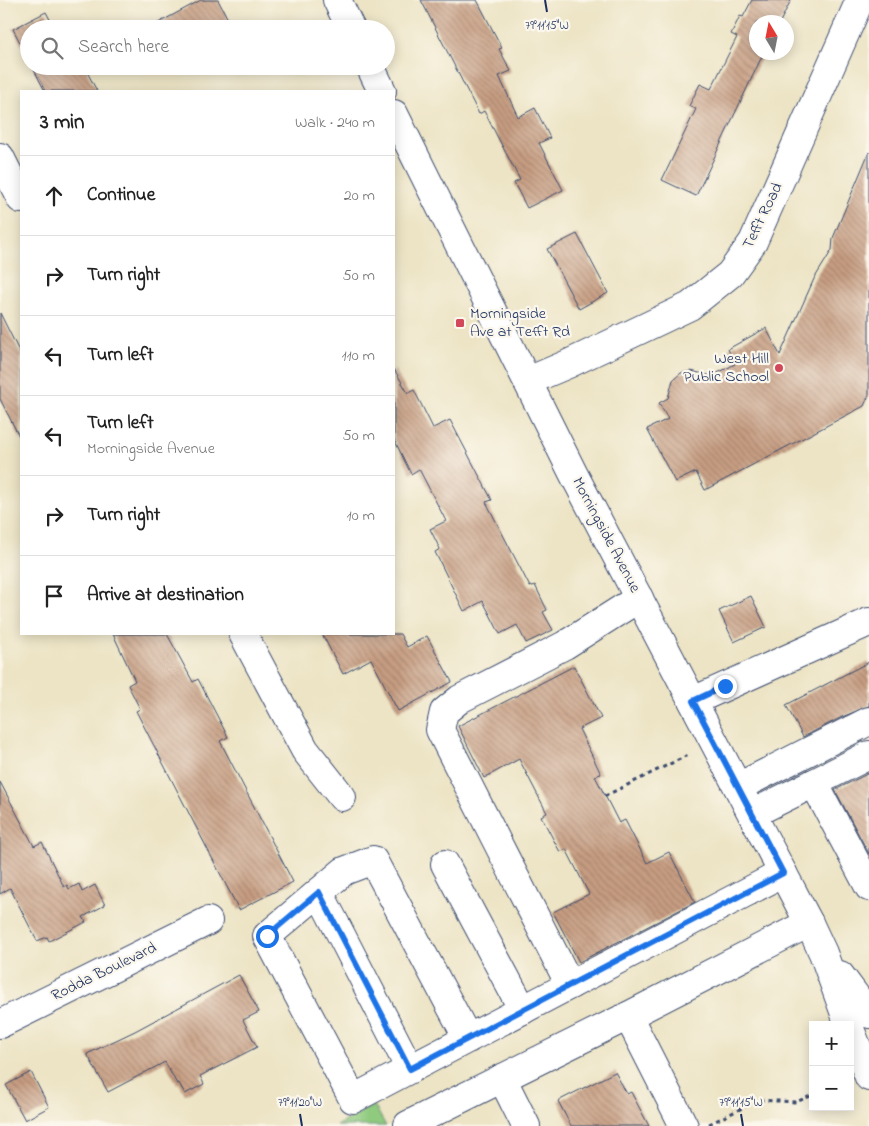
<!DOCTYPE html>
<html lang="en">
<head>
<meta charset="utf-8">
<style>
	:root { --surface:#fff; --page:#f2f2f2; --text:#222; --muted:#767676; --line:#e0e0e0 }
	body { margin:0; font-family:"Indie Flower",sans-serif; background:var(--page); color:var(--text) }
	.controls { position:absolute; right:15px; bottom:15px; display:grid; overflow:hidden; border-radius:0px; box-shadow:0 2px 12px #0003 }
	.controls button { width:45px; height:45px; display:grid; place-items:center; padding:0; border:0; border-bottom:1px solid var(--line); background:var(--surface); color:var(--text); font:25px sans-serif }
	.compass { position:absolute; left:749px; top:15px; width:45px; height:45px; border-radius:50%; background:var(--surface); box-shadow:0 2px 12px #0003; rotate:350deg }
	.stop { position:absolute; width:15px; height:15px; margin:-11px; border:4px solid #1a73e8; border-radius:50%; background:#fff }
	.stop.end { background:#1a73e8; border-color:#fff; box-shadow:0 1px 5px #0008 }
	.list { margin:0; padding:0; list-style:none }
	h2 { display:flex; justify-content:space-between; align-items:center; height:65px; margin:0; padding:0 20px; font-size:21px }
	h2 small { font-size:16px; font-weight:400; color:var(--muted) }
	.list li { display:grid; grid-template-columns:32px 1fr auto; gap:15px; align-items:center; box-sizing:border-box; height:80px; padding:0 20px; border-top:1px solid var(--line) }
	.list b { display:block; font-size:19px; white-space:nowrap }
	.list p { margin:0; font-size:16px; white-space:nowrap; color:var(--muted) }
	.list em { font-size:16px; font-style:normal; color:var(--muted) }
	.icon { flex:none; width:28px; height:28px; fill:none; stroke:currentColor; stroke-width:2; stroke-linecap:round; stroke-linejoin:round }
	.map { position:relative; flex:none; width:869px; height:1126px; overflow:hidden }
	.search { position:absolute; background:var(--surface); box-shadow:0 2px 12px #0003; left:20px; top:20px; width:375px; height:55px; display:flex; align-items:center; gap:12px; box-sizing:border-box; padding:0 18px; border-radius:28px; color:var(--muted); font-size:19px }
	.panel { position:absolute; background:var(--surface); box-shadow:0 2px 12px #0003; left:20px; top:90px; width:375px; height:545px; border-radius:0px }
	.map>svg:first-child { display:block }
</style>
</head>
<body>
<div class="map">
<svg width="869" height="1126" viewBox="0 0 869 1126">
	<defs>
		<pattern id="building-back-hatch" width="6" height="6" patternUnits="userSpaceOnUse" patternTransform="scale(1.25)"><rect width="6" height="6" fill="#c79d81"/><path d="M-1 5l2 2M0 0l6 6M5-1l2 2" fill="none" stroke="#a1806d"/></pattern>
	</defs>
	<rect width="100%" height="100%" fill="#fbf7ec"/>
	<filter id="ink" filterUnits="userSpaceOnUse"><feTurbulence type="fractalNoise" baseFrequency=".02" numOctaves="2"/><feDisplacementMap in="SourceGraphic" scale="10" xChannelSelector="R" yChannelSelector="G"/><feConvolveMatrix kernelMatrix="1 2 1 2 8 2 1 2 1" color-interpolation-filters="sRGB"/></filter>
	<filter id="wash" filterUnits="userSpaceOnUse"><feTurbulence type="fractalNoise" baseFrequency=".0096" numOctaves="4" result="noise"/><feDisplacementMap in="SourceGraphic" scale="20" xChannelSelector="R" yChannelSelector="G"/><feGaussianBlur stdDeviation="1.12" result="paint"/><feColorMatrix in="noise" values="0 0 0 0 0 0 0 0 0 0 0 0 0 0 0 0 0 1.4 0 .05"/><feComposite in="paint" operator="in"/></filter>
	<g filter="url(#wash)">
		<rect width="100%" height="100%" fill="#ede4c5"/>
		<!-- green -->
		<polygon fill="#8fca7f" stroke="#557c6e" points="374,1105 386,1126 336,1126"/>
		<g id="blocks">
			<!-- building -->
			<g fill="url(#building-back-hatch)">
				<polygon points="201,0 218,0 233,29 147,29"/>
				<polygon points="421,0 477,0 502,48 499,49 511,71 499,76 518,117 535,108 550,138 539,143 563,190 527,208 514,183 520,180 484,111 479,114"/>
				<polygon points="752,0 791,0 780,22 756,22 756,52 764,52 696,196 662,180 696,109 689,106 700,84 711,89 737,37 731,34 740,16 743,17"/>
				<polygon points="46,12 55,29 29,29 29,60 13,29"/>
				<polygon points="32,66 84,66 97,91 45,91"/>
				<polygon points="869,152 869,395 864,406 705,490 696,472 675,482 647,429 668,419 659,403 668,398 673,380 681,373 691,371 712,376 735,364 728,349 766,328 780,355 814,279 832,250 833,238"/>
				<polygon points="577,234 608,293 579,309 547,249"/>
				<polygon points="0,313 21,355 21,440 0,399"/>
				<polygon points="394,369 408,393 414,390 433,428 450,420 492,500 486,502 530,587 535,585 547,610 543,612 553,630 526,643 517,625 500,634 483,601 464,611 435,552 440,549 430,529 446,521 419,469 411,474 394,439"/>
				<polygon points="751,596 766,627 734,642 719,611"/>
				<polygon points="113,634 167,634 193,682 198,679 228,737 220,741 293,882 239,910 136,711 140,709 128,685 135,681"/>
				<polygon points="322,634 400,634 407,647 427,636 452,682 398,711 371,659 343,674"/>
				<polygon points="869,662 869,706 842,717 803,737 786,705"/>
				<polygon points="574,666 601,718 579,729 601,774 595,776 619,823 625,820 647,863 669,852 695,902 579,962 553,912 589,894 566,849 560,852 541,816 547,813 519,759 484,778 458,726"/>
				<polygon points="869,773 869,854 835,790"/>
				<polygon points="0,782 34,846 42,842 64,887 67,885 69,889 79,884 82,892 95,885 105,905 83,917 86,922 49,941 47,937 37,941 10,888 0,894"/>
				<polygon points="239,975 259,1012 243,1020 257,1047 200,1076 204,1084 185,1094 179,1083 177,1084 165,1062 108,1092 87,1054 135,1031"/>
				<polygon points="31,1072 49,1107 25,1120 6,1085"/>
				<polygon points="615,1072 627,1094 631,1092 649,1126 571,1126 558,1101"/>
			</g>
		</g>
	</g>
	<g filter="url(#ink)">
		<use href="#blocks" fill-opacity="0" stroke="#3a4a6d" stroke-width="1"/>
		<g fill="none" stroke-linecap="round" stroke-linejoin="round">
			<defs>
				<g id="minor">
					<polyline points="0,157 21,199"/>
					<polyline points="528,381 568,364 690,306 730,274 753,242 860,0"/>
					<polyline points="243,634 305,750 342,797"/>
					<polyline points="693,701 869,622"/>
					<polyline points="814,783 869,755"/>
					<polyline points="738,787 869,721"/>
					<polyline points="752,814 814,783 869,887"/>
					<polyline points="445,864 523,1010"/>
					<polyline points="319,892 410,1069"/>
					<polyline points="570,985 440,730 444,712 460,699 565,645 639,598"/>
					<polyline points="628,1016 684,1126"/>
					<polyline points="0,1024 208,921"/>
					<polyline points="468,1039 373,860 344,871 267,936 353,1099 783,873"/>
					<polyline points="502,1078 526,1126"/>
					<polyline points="408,1125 628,1016 809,923"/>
				</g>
				<g id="major">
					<polyline points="337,0 351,29"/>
					<polyline points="370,66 382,91"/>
					<polyline points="394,114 573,473 809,923 823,953 849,1025"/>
					<polyline points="840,975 869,1014"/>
					<polyline points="850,1029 869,1077"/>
				</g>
			</defs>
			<!-- minor casing -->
			<use href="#minor" stroke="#3a4a6d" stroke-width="30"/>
			<!-- major casing -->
			<use href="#major" stroke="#3a4a6d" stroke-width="30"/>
			<!-- path -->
			<g stroke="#3a4a6d" stroke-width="3" stroke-dasharray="4 4" stroke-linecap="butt">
				<polyline points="605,796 690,754"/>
				<polyline points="709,1124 759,1100 796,1102 813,1095"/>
			</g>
			<!-- minor -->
			<use href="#minor" stroke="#fff" stroke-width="28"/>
			<!-- major -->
			<use href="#major" stroke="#fff" stroke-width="28"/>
		</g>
	</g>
	<g fill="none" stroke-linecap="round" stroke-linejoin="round" filter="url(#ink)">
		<!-- route -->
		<polyline stroke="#1a73e8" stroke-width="6" points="267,936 319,892 410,1069 783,873 693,701 725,686"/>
	</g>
	<!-- ticks -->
	<path fill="none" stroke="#1b2f5e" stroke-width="2" d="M545 0 547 12M300 1114 302 1126M741 1114 743 1126"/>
	<!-- markers -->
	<g fill="#d1495b" stroke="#fbf7ec" stroke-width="2">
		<rect x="455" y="318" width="10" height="10" rx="2.5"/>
		<circle cx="779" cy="368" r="5"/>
	</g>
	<g text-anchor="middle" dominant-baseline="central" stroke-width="4.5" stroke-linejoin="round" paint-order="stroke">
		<!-- street labels -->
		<g font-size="16" fill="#1b2f5e" stroke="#fbf7ec">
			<text transform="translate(763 216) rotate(-64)">Tefft Road</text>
			<text transform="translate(606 535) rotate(62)">Morningside Avenue</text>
			<text transform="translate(104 972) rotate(-26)">Rodda Boulevard</text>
		</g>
		<!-- poi labels -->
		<g font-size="16" fill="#1b2f5e" stroke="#fbf7ec" text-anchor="start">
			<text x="470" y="314">Morningside<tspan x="470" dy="18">Ave at Tefft Rd</tspan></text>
			<text x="769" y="359" text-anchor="end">West Hill<tspan x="769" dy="18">Public School</tspan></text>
		</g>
	</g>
	<g font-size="12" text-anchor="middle" fill="#1b2f5e" stroke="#fbf7ec" stroke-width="4.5" stroke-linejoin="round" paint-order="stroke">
		<text x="547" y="29">79°11'15"W</text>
		<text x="300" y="1106">79°11'20"W</text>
		<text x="741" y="1106">79°11'15"W</text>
	</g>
</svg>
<div class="controls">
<button>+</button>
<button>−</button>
</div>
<svg class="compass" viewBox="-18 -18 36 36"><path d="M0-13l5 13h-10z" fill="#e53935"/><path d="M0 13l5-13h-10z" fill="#767676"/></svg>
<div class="stop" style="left:267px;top:936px"></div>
<div class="stop end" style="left:725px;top:686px"></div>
<div class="search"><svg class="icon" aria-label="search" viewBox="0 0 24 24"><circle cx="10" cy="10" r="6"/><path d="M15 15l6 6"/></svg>Search here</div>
<section class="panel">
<h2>3 min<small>Walk · 240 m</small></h2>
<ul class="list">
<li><svg class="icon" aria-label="ahead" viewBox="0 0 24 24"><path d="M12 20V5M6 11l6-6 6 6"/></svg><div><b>Continue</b></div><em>20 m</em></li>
<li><svg class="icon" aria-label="right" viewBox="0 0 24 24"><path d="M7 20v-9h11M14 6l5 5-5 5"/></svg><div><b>Turn right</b></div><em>50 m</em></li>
<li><svg class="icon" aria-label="left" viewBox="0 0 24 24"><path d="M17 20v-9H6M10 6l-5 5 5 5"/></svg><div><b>Turn left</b></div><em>110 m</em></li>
<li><svg class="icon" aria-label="left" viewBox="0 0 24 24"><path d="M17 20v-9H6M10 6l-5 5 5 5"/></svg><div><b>Turn left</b><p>Morningside Avenue</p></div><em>50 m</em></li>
<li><svg class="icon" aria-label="right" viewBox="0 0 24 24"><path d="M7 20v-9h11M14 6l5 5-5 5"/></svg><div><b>Turn right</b></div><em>10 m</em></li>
<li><svg class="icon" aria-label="arrive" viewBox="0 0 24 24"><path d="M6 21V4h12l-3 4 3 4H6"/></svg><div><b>Arrive at destination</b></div></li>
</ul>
</section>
</div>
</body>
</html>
